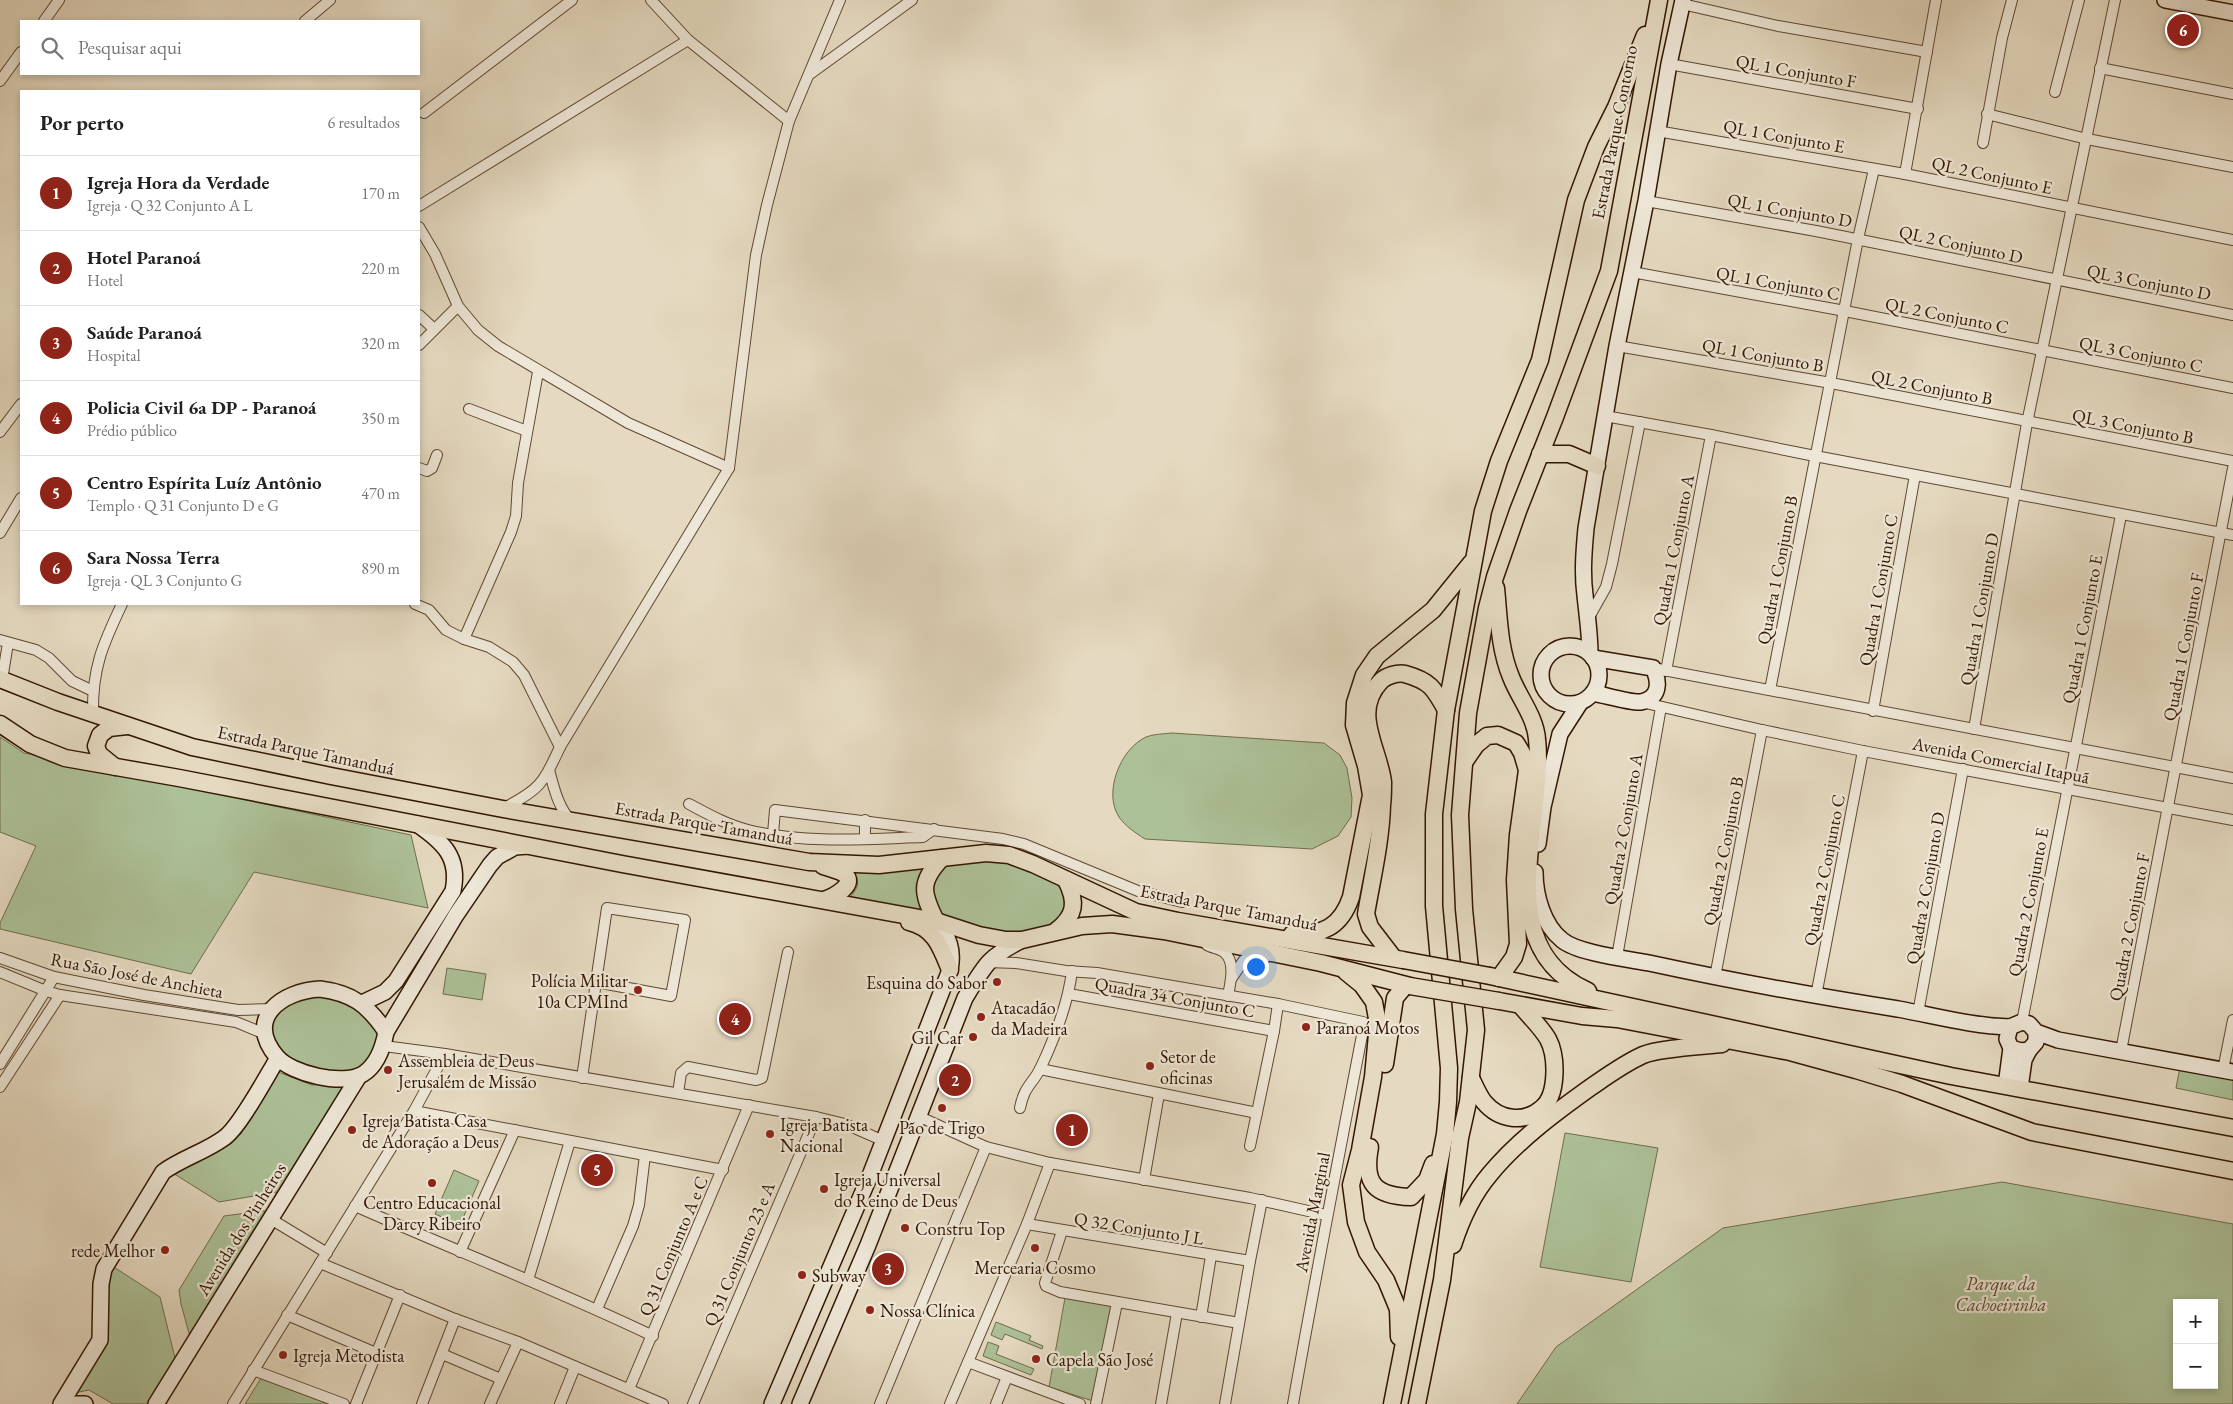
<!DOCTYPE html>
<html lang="pt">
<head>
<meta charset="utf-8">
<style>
	:root { --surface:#fff; --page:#f6f6f6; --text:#222; --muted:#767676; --line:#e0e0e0; --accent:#8f2418 }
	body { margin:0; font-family:"EB Garamond",serif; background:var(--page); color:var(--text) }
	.controls { position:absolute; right:15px; bottom:15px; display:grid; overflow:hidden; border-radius:0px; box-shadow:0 2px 8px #0003 }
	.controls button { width:45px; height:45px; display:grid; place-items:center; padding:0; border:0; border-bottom:1px solid var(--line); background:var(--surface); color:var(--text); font:25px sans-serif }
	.you { position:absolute; left:1255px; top:966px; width:18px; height:18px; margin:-12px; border:4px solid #fff; border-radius:50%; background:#1a73e8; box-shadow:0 0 0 8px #1a73e833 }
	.badge { display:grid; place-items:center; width:32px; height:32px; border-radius:50%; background:var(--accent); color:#fff; font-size:16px; font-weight:700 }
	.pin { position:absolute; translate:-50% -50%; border:2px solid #fff; box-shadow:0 1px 5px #0006 }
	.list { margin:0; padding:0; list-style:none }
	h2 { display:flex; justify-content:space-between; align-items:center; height:65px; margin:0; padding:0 20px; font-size:21px }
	h2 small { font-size:16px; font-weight:400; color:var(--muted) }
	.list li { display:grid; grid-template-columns:32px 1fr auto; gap:15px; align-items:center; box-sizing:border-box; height:75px; padding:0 20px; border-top:1px solid var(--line) }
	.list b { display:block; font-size:19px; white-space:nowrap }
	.list p { margin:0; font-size:16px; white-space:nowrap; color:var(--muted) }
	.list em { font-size:16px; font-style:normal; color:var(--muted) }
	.icon { flex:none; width:28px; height:28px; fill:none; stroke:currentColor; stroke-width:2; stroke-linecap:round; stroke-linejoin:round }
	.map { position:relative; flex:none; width:2233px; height:1404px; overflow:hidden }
	.search { position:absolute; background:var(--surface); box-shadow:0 2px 8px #0003; left:20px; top:20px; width:400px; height:55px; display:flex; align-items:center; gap:12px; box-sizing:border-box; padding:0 18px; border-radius:0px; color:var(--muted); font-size:19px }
	.panel { position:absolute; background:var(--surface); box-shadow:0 2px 8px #0003; left:20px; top:90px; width:400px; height:515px; border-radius:0px }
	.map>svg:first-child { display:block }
</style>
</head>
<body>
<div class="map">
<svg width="2233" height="1404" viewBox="0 0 2233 1404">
	<rect width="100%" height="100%" fill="#e5dac1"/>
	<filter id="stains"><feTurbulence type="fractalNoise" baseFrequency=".004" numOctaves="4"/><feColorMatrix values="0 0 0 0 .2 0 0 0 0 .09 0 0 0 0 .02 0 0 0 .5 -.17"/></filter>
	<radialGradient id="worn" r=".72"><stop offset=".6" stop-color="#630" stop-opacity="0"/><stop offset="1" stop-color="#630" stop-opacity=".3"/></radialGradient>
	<!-- green -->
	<g fill="#adc198" stroke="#706c4c" fill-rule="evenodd">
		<path d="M1172 733 1324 743 1340 755 1347 768 1352 798 1351 817 1338 836 1312 849 1145 839C1136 833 1126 827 1119 817 1103 793 1120 749 1146 737 1153 734 1164 734 1172 733Z"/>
		<polygon points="0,737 24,753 411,835 428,908 254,872 191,974 0,929 0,923 36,846 0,832"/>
		<polygon points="986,857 1030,869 1061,887 1067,897 1067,913 1055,929 1022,937 939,920 930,878 945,861"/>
		<path d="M931 866 928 914 849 898C860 887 861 879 849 868Z"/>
		<polygon points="447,968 486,974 482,1000 443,994"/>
		<polygon points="308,993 346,999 382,1032 364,1069 332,1075 299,1067 271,1044 274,1010"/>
		<polygon points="2180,1067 2233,1078 2233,1100 2176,1088"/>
		<polygon points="273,1070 312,1085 346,1082 283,1191 219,1202 168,1170 241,1134"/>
		<polygon points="1565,1133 1658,1148 1631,1282 1540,1267"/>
		<polygon points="454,1170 479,1181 460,1225 435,1214"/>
		<path d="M2002 1182 2233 1224V1404H1517L1556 1347 1723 1228ZM2177 1303H2214V1385H2177Z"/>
		<polygon points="262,1211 273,1211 192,1344 181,1304 179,1290 224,1216"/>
		<polygon points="103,1260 160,1297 176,1362 150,1404 113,1404 89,1390 69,1394 101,1346"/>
		<polygon points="1065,1298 1112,1306 1093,1401 1049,1387"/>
		<polygon points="996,1322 1031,1336 1029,1340 1043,1346 1042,1349 1005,1334 1002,1340 991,1335"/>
		<polygon points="988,1342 999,1346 996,1354 1034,1369 1031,1375 983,1356"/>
		<polygon points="263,1375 339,1404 245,1404"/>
	</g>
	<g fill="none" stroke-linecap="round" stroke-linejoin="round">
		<defs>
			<g id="street">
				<polyline points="651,0 688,40 789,121"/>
				<polyline points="1682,4 1778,26 1927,52"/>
				<polyline points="44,21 59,0"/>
				<polyline points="305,21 330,0"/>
				<polyline points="1669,64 1918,109"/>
				<polyline points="2100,68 2233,94"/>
				<polyline points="810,74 912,0"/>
				<polyline points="0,81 21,52"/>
				<polyline points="2055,92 2079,0"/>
				<polyline points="424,113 572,0"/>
				<polyline points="1987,114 2087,139 2233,167"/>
				<polyline points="1657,131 1905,174 2233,240"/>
				<polyline points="1983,143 2002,38 2012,0"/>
				<polyline points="1905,174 1936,0"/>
				<polyline points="1646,201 1816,231 2233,315"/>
				<polyline points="419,206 688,40"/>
				<polyline points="419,227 435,254 458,306 478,330 498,346 628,423 729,468"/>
				<polyline points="1632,272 1845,311 2233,388"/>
				<polyline points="419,315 433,328"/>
				<polyline points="419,345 458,306"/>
				<polyline points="1617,346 1831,383 2233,461"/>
				<polyline points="469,409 527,431"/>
				<polyline points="1605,416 1711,435 1815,456 2233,535"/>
				<polyline points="0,432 21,404"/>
				<polyline points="419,468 427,471 432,468 437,455"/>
				<polyline points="0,533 21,498"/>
				<polyline points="415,604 429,610 446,630 464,639 489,647 513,662 524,675 560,747"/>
				<polyline points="1588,619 1606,587 1612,564 1640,422"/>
				<polyline points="464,639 511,532 516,516 518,483 538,372"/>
				<polyline points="0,640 36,650 49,658 72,681 93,691"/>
				<polyline points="1653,668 2233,778"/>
				<polyline points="1666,671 1711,435"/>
				<polyline points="2,680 8,643"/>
				<polyline points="1770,690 1858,239 1874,169"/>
				<polyline points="1641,702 1762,730 1863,751 2233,820"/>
				<polyline points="1873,711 1915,475"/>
				<path d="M93 714C92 668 103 644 122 604"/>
				<polyline points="1974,729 2027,423 2115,0"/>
				<path d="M549 770C554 788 558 807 571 821"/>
				<path d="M689 804C708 814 727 825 748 830 805 844 865 839 923 837L934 829"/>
				<path d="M504 808C541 789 543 783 560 747L729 468 756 255 767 205 789 121 840 0"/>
				<polyline points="773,834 775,810 1003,839 1024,844 1138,891 1182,902"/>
				<polyline points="865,839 865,820"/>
				<polygon points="607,908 685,920 671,996 596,982"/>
				<path d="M1207 945C1212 948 1221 949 1225 953 1236 963 1230 984 1228 996"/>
				<polyline points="1617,957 1661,707"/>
				<polyline points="0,958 54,977 144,995 238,1010 271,1009"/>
				<path d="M987 962 1016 963 1066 971 1097 973 1278 1004 1363 1022V1030C1339 1155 1315 1279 1293 1404"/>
				<polyline points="0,972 46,991 60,995 236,1022 265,1034"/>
				<polyline points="1715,977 1762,730"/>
				<polyline points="1231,979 1244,960 1257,956 1265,958"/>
				<polyline points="1069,994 1274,1031"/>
				<polyline points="1816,996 1863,751"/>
				<polyline points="1918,1013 1963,769"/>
				<polyline points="2022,1022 2121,515"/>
				<polyline points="384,1046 445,1054 816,1117 845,1124 884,1141"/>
				<polyline points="2121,1051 2233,468"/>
				<polyline points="0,1064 54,977"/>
				<polyline points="1040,1069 1257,1113"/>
				<polyline points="2223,1070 2233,1020"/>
				<polyline points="582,1078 596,982"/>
				<polyline points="0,1087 60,995"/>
				<polyline points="678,1093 681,1073 688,1067 756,1080 762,1078 788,952"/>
				<path d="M1020 1108C1024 1086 1033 1084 1041 1067 1055 1037 1068 1004 1072 971"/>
				<polyline points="414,1111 723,1170"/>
				<polyline points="920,1117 986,1147 1050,1163 1250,1198 1326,1215"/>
				<polyline points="1250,1146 1274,1031 1278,1004"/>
				<polyline points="1144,1180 1159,1094"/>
				<path d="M355 1206C454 1250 555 1289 653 1336"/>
				<polyline points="269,1218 327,1253"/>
				<polyline points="1027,1224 1250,1261"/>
				<polyline points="1062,1231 1045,1283 1046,1286 1060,1292 1239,1323"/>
				<polyline points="460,1252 515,1130"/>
				<polyline points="320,1263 455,1319 518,1342 663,1404"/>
				<polyline points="528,1280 570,1141"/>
				<polyline points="597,1309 633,1226 639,1205 645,1155"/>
				<polyline points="287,1315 376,1353"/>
				<polyline points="1201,1317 1211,1256"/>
				<polyline points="442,1354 501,1379"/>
				<polyline points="968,1362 1080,1404"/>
				<polyline points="253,1370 344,1404"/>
				<polyline points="629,1389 749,1105"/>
				<polyline points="233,1404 414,1111 445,1054"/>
				<polyline points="356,1404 400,1295"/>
				<polyline points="422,1404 455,1319"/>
				<polyline points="490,1404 518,1342"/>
				<polyline points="560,1404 575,1367"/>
				<polyline points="693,1404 816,1117"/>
				<polyline points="880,1404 986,1147"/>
				<polyline points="950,1404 1027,1224 1050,1163"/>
				<polyline points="996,1404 1007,1377"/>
				<polyline points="1096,1404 1117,1303"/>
				<polyline points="1161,1404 1177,1313"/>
				<polyline points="1225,1404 1250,1261 1262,1200"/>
			</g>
			<g id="secondary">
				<polyline points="2165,0 2233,13"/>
				<circle cx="1570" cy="675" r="29"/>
				<path d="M1590 654C1590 634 1587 615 1585 595 1582 573 1584 550 1586 528L1617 346 1646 201 1669 64 1683 0"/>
				<path d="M1593 693C1605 695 1630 703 1641 702 1660 698 1660 682 1653 668L1593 658"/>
				<polyline points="1538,844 1543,807 1560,734 1580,703"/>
				<path d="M1535 872C1535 895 1543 925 1562 940 1577 953 1628 959 1649 963 1732 981 1815 996 1898 1009 1936 1016 1972 1026 2010 1027"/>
				<path d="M320 989C352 993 368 1005 386 1032 383 1048 377 1065 363 1074 342 1086 292 1074 277 1057 244 1018 282 991 320 989Z"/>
				<path d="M362 1003 385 992 396 981 453 891C460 857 443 842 417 824"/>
				<polyline points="386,1032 456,915 490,865 497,857 515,847 528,846"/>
				<polyline points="2036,1032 2036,1042 2029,1050 2021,1051 2011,1048 2007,1039 2010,1027 2022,1022 2029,1024 2036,1032 2058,1040 2233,1072"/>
				<polyline points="2006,1086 2011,1048"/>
				<polyline points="2020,1088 2024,1060 2029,1050"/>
				<path d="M61 1404 100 1340 101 1284 104 1269 163 1172C182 1158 205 1152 224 1138 240 1127 266 1077 278 1058"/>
				<polyline points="76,1404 85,1404"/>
				<polyline points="156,1404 359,1076"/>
				<path d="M772 1404 871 1173 950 970C954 950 949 937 936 921"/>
				<path d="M800 1404 868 1245 965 998C985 965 987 958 1022 940"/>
			</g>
			<g id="primary">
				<polyline points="1540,454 1569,454 1597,466"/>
				<path d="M1496 588C1499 618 1499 648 1511 677 1519 698 1535 716 1537 739 1546 821 1487 946 1588 991"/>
				<polyline points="0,679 58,702 192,747 331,776 503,809 809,862 879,865 986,853 1009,855 1033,864 1136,912 1178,921 1403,960"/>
				<polyline points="0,724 30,744 65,758 179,778 622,864 936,921 979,935 1006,940 1022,940 1082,926 1112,924 1164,931 1321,963 1410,986"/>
				<polyline points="1465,761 1476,745 1487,736 1498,735 1516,743 1522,753 1527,770 1518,835 1515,880 1518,944 1514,957 1499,978"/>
				<polyline points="115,767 99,754 96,746 100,735 109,728 127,726"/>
				<path d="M823 866C829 868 837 870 843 873 859 884 833 897 824 900"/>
				<path d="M936 921C922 893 919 882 942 858"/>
				<path d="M909 922C935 928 941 948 950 970"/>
				<path d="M1056 931C1076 915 1077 902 1066 880"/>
				<path d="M1292 934C1323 935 1341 927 1351 897L1371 795 1366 766 1354 725 1355 703 1364 675 1377 656 1433 610 1471 563"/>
				<path d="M1393 957 1370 927 1366 914C1372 879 1381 841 1382 805 1383 798 1383 790 1383 782 1379 748 1351 712 1381 681 1386 676 1398 672 1405 674 1430 681 1434 688 1446 710"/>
				<polyline points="1346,972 1362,985 1374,1002 1378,1024 1373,1077 1360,1150 1351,1185 1356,1222 1367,1252 1386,1280 1398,1309 1399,1337"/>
				<polyline points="1490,976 1951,1076 2233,1128"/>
				<polyline points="1499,1001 1582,1016 1617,1019 1790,1052 1856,1070 1902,1084 2032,1132 2233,1171"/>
				<polyline points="1385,1064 1395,998 1405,986"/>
				<path d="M1471 1078C1475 1086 1479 1096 1484 1102 1499 1120 1524 1124 1542 1108 1558 1095 1557 1056 1548 1039 1541 1027 1530 1017 1521 1006"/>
				<path d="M1370 1147C1363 1184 1375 1196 1411 1197L1427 1180 1433 1164"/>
				<path d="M1453 1245C1461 1220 1473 1194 1490 1174 1518 1140 1556 1112 1591 1087 1607 1076 1625 1063 1643 1055 1659 1048 1704 1046 1722 1044"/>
				<polyline points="1392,1404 1445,1134 1448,1102 1449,1068 1434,906 1434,814 1446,710 1474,560 1483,511 1499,461 1540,360 1576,200 1596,147 1616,107 1645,35"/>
				<polyline points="1417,1404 1442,1280 1460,1138 1468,1102 1476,1030 1464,909 1460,815 1468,713 1487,608 1495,577 1518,511 1555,417 1609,271 1659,0"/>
			</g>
		</defs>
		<!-- street casing -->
		<use href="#street" stroke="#5f4731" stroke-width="12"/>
		<!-- secondary casing -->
		<use href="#secondary" stroke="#321601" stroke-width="18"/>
		<!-- primary casing -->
		<use href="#primary" stroke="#321601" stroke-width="19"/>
		<!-- street -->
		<use href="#street" stroke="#eee7d7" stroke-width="10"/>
		<!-- secondary -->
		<use href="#secondary" stroke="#eee7d7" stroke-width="15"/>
		<!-- primary -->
		<use href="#primary" stroke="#e5dac1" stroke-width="16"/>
		<defs>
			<g id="primary-bridge">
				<polyline points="1403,960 1490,976"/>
				<polyline points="1410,986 1499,1001"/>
			</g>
		</defs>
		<!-- primary-bridge casing -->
		<use href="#primary-bridge" stroke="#321601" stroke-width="19" stroke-linecap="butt"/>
		<!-- primary-bridge -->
		<use href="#primary-bridge" stroke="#e5dac1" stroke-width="16"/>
	</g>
	<!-- markers -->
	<g fill="#8f2418" stroke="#eee7d7" stroke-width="2">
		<circle cx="997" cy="982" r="5"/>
		<circle cx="638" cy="990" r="5"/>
		<circle cx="981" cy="1017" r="5"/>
		<circle cx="1306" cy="1027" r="5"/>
		<circle cx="973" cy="1037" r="5"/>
		<circle cx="1150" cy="1066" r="5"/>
		<circle cx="388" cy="1070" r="5"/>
		<circle cx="942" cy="1108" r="5"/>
		<circle cx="352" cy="1130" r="5"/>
		<circle cx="770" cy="1134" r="5"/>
		<circle cx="432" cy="1183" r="5"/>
		<circle cx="824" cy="1189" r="5"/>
		<circle cx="905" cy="1228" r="5"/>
		<circle cx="1035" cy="1248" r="5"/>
		<circle cx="165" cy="1250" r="5"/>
		<circle cx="802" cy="1275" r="5"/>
		<circle cx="870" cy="1310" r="5"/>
		<circle cx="283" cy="1355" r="5"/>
		<circle cx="1036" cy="1359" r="5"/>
	</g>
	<g text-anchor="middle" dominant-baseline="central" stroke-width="4.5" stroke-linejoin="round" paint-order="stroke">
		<!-- street labels -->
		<g font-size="18" fill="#321601" stroke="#eee7d7">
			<text transform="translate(1796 71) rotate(10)">QL 1 Conjunto F</text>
			<text transform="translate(1614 132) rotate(-79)">Estrada Parque Contorno</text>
			<text transform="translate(1784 136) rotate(10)">QL 1 Conjunto E</text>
			<text transform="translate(1992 175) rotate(12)">QL 2 Conjunto E</text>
			<text transform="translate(1790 210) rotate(10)">QL 1 Conjunto D</text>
			<text transform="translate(1961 244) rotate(12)">QL 2 Conjunto D</text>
			<text transform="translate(2149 282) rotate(11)">QL 3 Conjunto D</text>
			<text transform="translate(1778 283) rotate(10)">QL 1 Conjunto C</text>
			<text transform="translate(1947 315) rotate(11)">QL 2 Conjunto C</text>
			<text transform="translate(2141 354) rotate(11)">QL 3 Conjunto C</text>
			<text transform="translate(1763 355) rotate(10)">QL 1 Conjunto B</text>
			<text transform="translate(1932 387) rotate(11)">QL 2 Conjunto B</text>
			<text transform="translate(2133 426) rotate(11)">QL 3 Conjunto B</text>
			<text transform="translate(1673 550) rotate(-79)">Quadra 1 Conjunto A</text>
			<text transform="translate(1777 570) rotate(-79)">Quadra 1 Conjunto B</text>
			<text transform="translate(1878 590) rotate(-80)">Quadra 1 Conjunto C</text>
			<text transform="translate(1979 609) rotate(-80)">Quadra 1 Conjunto D</text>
			<text transform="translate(2082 629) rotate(-79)">Quadra 1 Conjunto E</text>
			<text transform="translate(2183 647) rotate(-79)">Quadra 1 Conjunto F</text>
			<text transform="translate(306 750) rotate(12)">Estrada Parque Tamanduá</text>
			<text transform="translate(2001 760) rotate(11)">Avenida Comercial Itapuã</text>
			<text transform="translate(704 823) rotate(10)">Estrada Parque Tamanduá</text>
			<text transform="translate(1623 829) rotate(-80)">Quadra 2 Conjunto A</text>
			<text transform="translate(1723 851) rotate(-79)">Quadra 2 Conjunto B</text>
			<text transform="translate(1824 870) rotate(-79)">Quadra 2 Conjunto C</text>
			<text transform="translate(1925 888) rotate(-80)">Quadra 2 Conjunto D</text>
			<text transform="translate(2028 902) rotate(-79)">Quadra 2 Conjunto E</text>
			<text transform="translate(1229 907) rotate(11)">Estrada Parque Tamanduá</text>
			<text transform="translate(2129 927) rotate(-79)">Quadra 2 Conjunto F</text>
			<text transform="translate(137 975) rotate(11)">Rua São José de Anchieta</text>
			<text transform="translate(1175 997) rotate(10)">Quadra 34 Conjunto C</text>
			<text transform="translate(1312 1212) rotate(-79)">Avenida Marginal</text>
			<text transform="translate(1139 1228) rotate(9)">Q 32 Conjunto J L</text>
			<text transform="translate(241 1229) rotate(-58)">Avenida dos Pinheiros</text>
			<text transform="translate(673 1246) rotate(-67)">Q 31 Conjunto A e C</text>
			<text transform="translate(739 1254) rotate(-67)">Q 31 Conjunto 23 e A</text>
		</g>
		<!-- poi labels -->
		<g font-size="18" fill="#321601" stroke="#eee7d7" text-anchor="start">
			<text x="628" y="980" text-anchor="end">Polícia Militar<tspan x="628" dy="21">10a CPMInd</tspan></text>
			<text x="987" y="982" text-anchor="end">Esquina do Sabor</text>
			<text x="991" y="1007">Atacadão<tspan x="991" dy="21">da Madeira</tspan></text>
			<text x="1316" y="1027">Paranoá Motos</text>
			<text x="963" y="1037" text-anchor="end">Gil Car</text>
			<text x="1160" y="1056">Setor de<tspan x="1160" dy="21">oficinas</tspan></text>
			<text x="398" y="1060">Assembleia de Deus<tspan x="398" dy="21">Jerusalém de Missão</tspan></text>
			<text x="362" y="1120">Igreja Batista Casa<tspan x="362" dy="21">de Adoração a Deus</tspan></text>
			<text x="780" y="1124">Igreja Batista<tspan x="780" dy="21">Nacional</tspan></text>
			<text x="942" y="1127" text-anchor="middle">Pão de Trigo</text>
			<text x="834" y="1179">Igreja Universal<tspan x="834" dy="21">do Reino de Deus</tspan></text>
			<text x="432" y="1202" text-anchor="middle">Centro Educacional<tspan x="432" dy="21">Darcy Ribeiro</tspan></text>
			<text x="915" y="1228">Constru Top</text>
			<text x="155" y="1250" text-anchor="end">rede Melhor</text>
			<text x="1035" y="1267" text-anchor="middle">Mercearia Cosmo</text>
			<text x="812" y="1275">Subway</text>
			<text x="880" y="1310">Nossa Clínica</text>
			<text x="293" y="1355">Igreja Metodista</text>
			<text x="1046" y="1359">Capela São José</text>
		</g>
		<!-- park labels -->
		<g font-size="18" font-style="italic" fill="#57492e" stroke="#eee7d7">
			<text x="2001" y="1283">Parque da<tspan x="2001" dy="21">Cachoeirinha</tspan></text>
		</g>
	</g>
	<rect width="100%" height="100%" filter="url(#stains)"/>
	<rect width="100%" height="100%" fill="url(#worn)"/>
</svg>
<div class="controls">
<button>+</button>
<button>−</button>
</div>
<div class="you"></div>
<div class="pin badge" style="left:1072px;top:1130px">1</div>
<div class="pin badge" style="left:955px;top:1080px">2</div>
<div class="pin badge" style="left:888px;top:1269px">3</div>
<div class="pin badge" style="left:735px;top:1019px">4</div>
<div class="pin badge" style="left:597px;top:1170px">5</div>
<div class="pin badge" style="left:2183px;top:30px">6</div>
<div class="search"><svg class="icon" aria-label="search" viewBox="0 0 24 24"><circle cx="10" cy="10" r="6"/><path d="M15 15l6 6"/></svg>Pesquisar aqui</div>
<section class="panel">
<h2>Por perto<small>6 resultados</small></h2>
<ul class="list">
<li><span class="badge">1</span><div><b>Igreja Hora da Verdade</b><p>Igreja · Q 32 Conjunto A L</p></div><em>170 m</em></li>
<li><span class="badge">2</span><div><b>Hotel Paranoá</b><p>Hotel</p></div><em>220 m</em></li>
<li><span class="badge">3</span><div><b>Saúde Paranoá</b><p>Hospital</p></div><em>320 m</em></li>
<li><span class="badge">4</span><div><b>Policia Civil 6a DP - Paranoá</b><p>Prédio público</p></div><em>350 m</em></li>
<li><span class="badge">5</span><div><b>Centro Espírita Luíz Antônio</b><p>Templo · Q 31 Conjunto D e G</p></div><em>470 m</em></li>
<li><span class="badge">6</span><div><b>Sara Nossa Terra</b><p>Igreja · QL 3 Conjunto G</p></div><em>890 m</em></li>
</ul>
</section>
</div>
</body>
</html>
